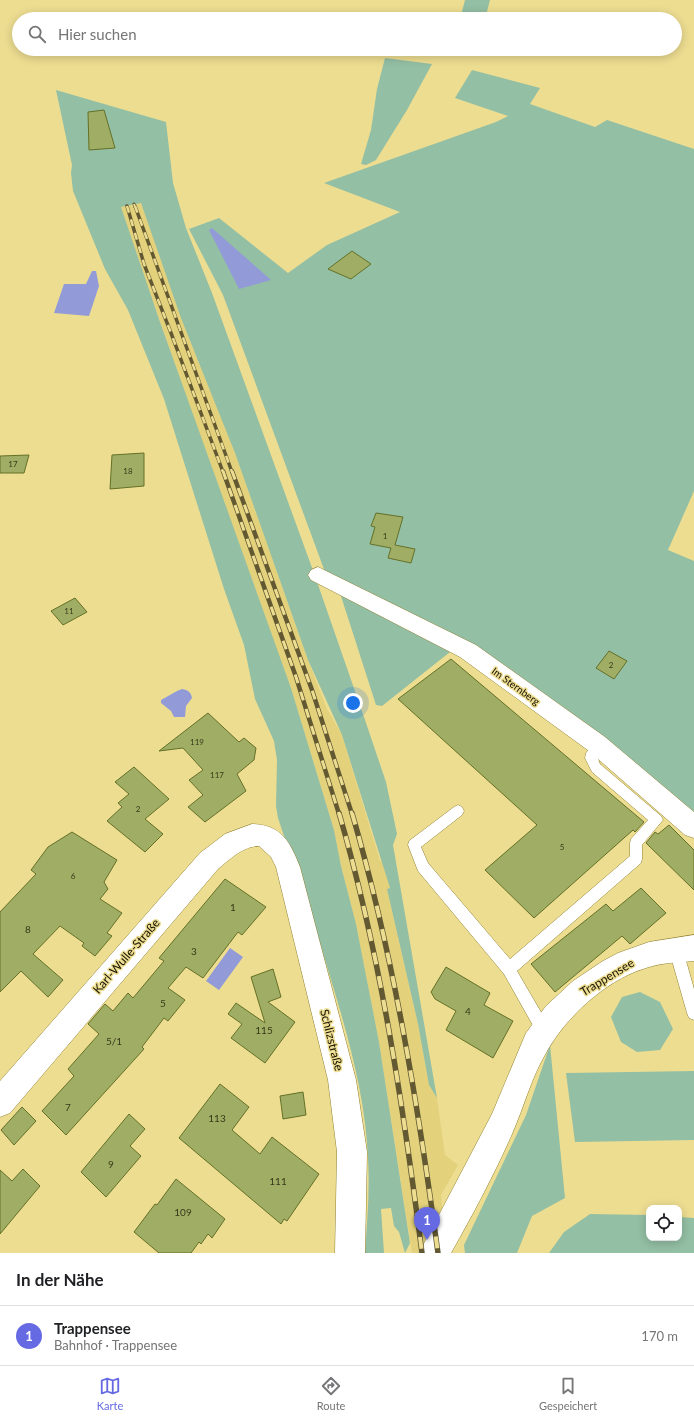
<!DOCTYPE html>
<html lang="de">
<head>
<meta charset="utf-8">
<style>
	:root { --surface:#fff; --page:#f6f6f6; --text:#202124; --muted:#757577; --line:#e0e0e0; --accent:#656ae3 }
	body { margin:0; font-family:Lato,sans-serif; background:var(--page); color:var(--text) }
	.controls { position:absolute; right:12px; bottom:12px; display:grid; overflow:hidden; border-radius:8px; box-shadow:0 2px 10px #0003 }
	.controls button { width:36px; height:36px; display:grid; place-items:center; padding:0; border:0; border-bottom:1px solid var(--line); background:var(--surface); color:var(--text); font:20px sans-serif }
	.you { position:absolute; left:353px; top:703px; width:14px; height:14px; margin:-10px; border:3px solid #fff; border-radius:50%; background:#1a73e8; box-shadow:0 0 0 6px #1a73e833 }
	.badge { display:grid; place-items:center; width:26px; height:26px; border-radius:50%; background:var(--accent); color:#fff; font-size:13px; font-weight:700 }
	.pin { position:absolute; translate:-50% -33px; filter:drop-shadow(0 1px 2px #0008) }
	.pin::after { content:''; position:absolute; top:21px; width:14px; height:12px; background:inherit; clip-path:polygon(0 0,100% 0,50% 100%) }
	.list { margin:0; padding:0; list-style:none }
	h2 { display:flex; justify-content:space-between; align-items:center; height:52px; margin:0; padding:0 16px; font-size:17px }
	h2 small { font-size:13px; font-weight:400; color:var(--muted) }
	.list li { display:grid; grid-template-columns:26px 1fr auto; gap:12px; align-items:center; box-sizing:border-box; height:60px; padding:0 16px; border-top:1px solid var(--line) }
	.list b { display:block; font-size:15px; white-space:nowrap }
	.list p { margin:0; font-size:13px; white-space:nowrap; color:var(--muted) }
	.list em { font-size:13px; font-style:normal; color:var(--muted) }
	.icon { flex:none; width:22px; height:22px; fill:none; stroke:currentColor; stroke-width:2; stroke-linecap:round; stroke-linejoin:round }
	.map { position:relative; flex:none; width:694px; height:1253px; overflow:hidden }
	.search { position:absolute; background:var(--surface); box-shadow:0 2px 10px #0003; left:12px; right:12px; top:12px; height:44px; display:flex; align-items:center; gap:10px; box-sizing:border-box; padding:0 14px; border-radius:22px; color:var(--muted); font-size:15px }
	.sheet { height:112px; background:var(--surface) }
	nav { display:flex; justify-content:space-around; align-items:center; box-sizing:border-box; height:56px; border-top:1px solid var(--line); background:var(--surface); font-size:11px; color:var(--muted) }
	nav a { display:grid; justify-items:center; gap:2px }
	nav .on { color:var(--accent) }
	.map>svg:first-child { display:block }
</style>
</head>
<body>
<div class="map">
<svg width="694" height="1253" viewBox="0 0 694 1253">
	<rect width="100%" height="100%" fill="#eddd91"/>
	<!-- built -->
	<polygon fill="#e3d17c" points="141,203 235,453 308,660 327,709 342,735 380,861 382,861 390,888 387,889 418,1024 429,1085 437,1098 445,1155 458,1165 441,1195 446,1253 412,1253 379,1042 356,924 341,866 334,830 291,688 221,496 120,207"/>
	<!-- green -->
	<g fill="#93bfa4">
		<polygon points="465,0 490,0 485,19 460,19"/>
		<polygon points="385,58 432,64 407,110 376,160 366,165 361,164 371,130 377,89"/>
		<polygon points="472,70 540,88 530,104 595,127 607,120 694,149 694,491 668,550 694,561 694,835 674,816 455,648 382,706 376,705 340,593 325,572 223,295 189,229 219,218 288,273 327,245 400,212 324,183 496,122 508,116 455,98"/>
		<path d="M56 90 166 122 173 183 186 228 212 293 315 576 365 720 386 782 397 834 393 845 437 1098 429 1085 418 1024 387 889 390 888 342 735 308 660 235 453 181 318 141 203 121 207 160 322 291 688 334 830 341 866 356 924 379 1042 410 1243 405 1253 399 1232 394 1226 391 1208 381 1209 384 1253H365C367 1222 370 1191 368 1159 366 1103 351 1047 335 993 318 934 297 876 278 818L276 806 277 760 274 741 255 699 244 645 224 589 164 399 128 310 105 269 73 191 71 173 72 165Z"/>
		<polygon points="640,992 660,1002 673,1029 660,1050 637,1052 621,1042 611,1017 622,997"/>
		<polygon points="550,1045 565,1198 532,1216 517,1253 465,1253 464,1245 526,1115"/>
		<polygon points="694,1071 694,1140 575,1142 566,1073"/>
		<polygon points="590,1214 649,1215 649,1238 679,1238 679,1217 694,1218 694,1253 549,1253 564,1232"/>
	</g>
	<!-- water -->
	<g fill="#929bd8">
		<polygon points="212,228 271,280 239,289 209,230"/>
		<polygon points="92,271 96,271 99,286 89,316 54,313 64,284 86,284"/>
		<path d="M182 689C188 690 191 692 192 698L186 706 185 717H174L171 711 161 703V700L177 691Z"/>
		<polygon points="230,948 243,957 219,990 206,981"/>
	</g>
	<!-- building -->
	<g fill="#a0ae65" stroke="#647027">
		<polygon points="104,110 115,148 89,150 88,112"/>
		<polygon points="352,251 371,264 351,279 328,269"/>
		<polygon points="144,453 144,486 110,489 112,455"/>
		<polygon points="29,455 24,473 0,473 0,456"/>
		<polygon points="376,513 403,517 395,545 415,549 411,563 388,558 391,548 370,544 375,527 371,526"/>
		<polygon points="75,598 87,612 63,625 51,611"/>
		<polygon points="609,651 627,661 614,679 596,668"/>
		<polygon points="451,659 644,822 635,832 633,830 534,918 485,870 537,825 398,699"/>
		<polygon points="208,713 239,742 244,738 256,748 254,760 237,774 246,791 205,822 188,807 203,795 189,780 203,770 183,748 159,751"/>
		<polygon points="134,767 169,799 145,819 163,834 145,852 107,821 122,807 118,803 129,794 115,782"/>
		<polygon points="669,825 694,850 694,890 646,843 655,832 658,834"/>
		<polygon points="72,832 117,860 104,882 108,889 100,899 122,913 107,933 112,936 95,956 82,946 84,943 60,926 33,954 63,980 48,997 21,971 0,992 0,912 36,874 31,870 48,847"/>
		<polygon points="225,879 266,907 242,935 238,932 203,978 186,967 168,988 185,1000 168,1021 164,1018 142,1047 144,1049 66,1135 42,1111 74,1076 68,1069 99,1034 88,1024 105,1004 113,1011 128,993 133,998 164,961 159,958"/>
		<polygon points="641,888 666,913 630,944 622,936 555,992 531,964 606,904 613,911"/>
		<polygon points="446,967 490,993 484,1005 513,1021 493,1058 446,1030 456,1011 435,999 431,992"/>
		<polygon points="273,969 281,997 268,1002 295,1022 265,1063 231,1038 242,1024 228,1014 236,1003 265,1023 251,977"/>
		<polygon points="220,1084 249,1107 232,1130 260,1154 272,1137 319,1174 287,1221 284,1219 281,1224 179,1138"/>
		<polygon points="303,1092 306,1115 283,1119 280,1096"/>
		<polygon points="22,1107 36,1121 14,1145 1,1130"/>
		<polygon points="129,1114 145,1129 130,1146 141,1156 106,1197 81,1172"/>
		<polygon points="23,1169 40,1186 0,1234 0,1170 12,1181"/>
		<polygon points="176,1179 225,1219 212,1238 208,1234 201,1244 199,1242 191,1253 159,1253 134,1232 155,1204 157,1205"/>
	</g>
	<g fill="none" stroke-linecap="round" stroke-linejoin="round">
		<defs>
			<g id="lane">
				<path d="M599 741 603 742 605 746C600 755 595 753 600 764L661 816 663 820 642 845V859L641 863 517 971 545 1019 550 1024 552 1029 550 1034 545 1036 540 1034 535 1029 504 974 418 871 408 845 409 841 454 807 458 805 462 807 464 811 462 815 421 847 428 863 510 959 630 856V843L631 839 648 820 592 772 585 758 586 753 595 742Z"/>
				<polygon points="676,943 681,945 683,950 694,989 694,1020 689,1018 687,1013 669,950 671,945"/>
			</g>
			<g id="street">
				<polygon points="318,567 476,645 605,737 694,812 694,838 685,835 589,751 460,657 311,580 308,575 311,570"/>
				<path d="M252 824C282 825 290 842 300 867L356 1080 367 1152 365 1253H335L337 1152 328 1080 276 867 271 857 259 846C243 846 230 859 218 869L10 1113 0 1117V1081L200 853 225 834Z"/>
				<path d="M694 935V961C677 962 659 963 643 969 605 981 565 1018 546 1053 531 1078 524 1107 512 1134 494 1175 473 1214 451 1253H419L492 1114 526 1033 546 1006 573 981 603 961 618 953 649 942Z"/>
			</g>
		</defs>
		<!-- lane casing -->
		<use href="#lane" stroke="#908134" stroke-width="1"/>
		<!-- street casing -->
		<use href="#street" stroke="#908134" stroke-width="1"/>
		<!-- lane -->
		<use href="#lane" fill="#fff" fill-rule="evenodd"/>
		<!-- street -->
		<use href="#street" fill="#fff" fill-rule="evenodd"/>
		<defs>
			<polyline id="rail-far3" points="134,204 135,207"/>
			<g id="rail-far2">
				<polyline points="127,206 144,264 171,333 223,472"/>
				<polyline points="135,206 232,472"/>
			</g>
			<g id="rail-far1">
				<polyline points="223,471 296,677 339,814"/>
				<polyline points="232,471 312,690 352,814"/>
			</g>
			<g id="rail">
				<path d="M339 813C381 957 403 1105 422 1253"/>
				<path d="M352 813C394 957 418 1105 438 1253"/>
			</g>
		</defs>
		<!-- rail-far3 casing -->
		<use href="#rail-far3" stroke="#625933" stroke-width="3"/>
		<!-- rail-far2 casing -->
		<use href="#rail-far2" stroke="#625933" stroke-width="3.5"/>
		<!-- rail-far1 casing -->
		<use href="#rail-far1" stroke="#625933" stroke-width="4.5"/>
		<!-- rail casing -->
		<use href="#rail" stroke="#625933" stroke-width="5.5"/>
		<!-- rail-far3 -->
		<use href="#rail-far3" stroke="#eddd91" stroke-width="2" stroke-dasharray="5.5" stroke-linecap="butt"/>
		<!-- rail-far2 -->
		<use href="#rail-far2" stroke="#eddd91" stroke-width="2.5" stroke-dasharray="7" stroke-linecap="butt"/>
		<!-- rail-far1 -->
		<use href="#rail-far1" stroke="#eddd91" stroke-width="3" stroke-dasharray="9" stroke-linecap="butt"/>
		<!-- rail -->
		<use href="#rail" stroke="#eddd91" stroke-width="4" stroke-dasharray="12" stroke-linecap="butt"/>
	</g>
	<g text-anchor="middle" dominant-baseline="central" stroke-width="3" stroke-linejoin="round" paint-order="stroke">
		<!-- number labels -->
		<g font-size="8" fill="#383819">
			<text x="13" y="464">17</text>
			<text x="128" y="471">18</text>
			<text x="385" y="536">1</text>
			<text x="69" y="611">11</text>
			<text x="611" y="665">2</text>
			<text x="197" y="742">119</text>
			<text x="217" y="775">117</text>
			<text x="138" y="809">2</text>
			<text x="562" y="847">5</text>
			<text x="73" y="876">6</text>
		</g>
		<!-- street labels -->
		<g font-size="10" fill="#161100" stroke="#eddd91">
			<text transform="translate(516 686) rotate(36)">Im Sternberg</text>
		</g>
		<!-- near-number labels -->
		<g font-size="10" fill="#383819">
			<text x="233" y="907">1</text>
			<text x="28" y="929">8</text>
			<text x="194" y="951">3</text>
			<text x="163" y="1003">5</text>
			<text x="468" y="1011">4</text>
			<text x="264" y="1030">115</text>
			<text x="114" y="1041">5/1</text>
			<text x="68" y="1107">7</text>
			<text x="217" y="1118">113</text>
			<text x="111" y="1164">9</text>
			<text x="278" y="1181">111</text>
			<text x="183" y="1212">109</text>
		</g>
		<!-- near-street labels -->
		<g font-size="12" fill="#161100" stroke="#eddd91">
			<text transform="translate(126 956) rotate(-49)">Karl-Wulle-Straße</text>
			<text transform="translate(607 977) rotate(-31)">Trappensee</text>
			<text transform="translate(332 1040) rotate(76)">Schlizstraße</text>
		</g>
	</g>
</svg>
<div class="controls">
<button><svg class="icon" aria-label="locate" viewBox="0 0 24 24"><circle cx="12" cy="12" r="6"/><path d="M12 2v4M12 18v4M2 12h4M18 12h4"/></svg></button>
</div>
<div class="you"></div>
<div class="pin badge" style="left:427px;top:1240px">1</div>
<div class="search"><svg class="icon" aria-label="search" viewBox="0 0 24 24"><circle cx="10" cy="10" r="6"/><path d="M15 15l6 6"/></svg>Hier suchen</div>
</div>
<section class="sheet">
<h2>In der Nähe<small></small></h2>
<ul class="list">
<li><span class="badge">1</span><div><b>Trappensee</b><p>Bahnhof · Trappensee</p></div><em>170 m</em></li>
</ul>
</section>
<nav>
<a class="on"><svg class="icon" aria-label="map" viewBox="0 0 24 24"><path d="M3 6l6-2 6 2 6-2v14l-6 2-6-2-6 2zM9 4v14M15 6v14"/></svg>Karte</a>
<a><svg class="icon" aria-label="directions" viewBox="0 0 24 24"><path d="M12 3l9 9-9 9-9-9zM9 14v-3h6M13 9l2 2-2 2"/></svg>Route</a>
<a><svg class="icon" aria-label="saved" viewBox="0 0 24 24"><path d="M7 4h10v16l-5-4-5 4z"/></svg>Gespeichert</a>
</nav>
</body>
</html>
